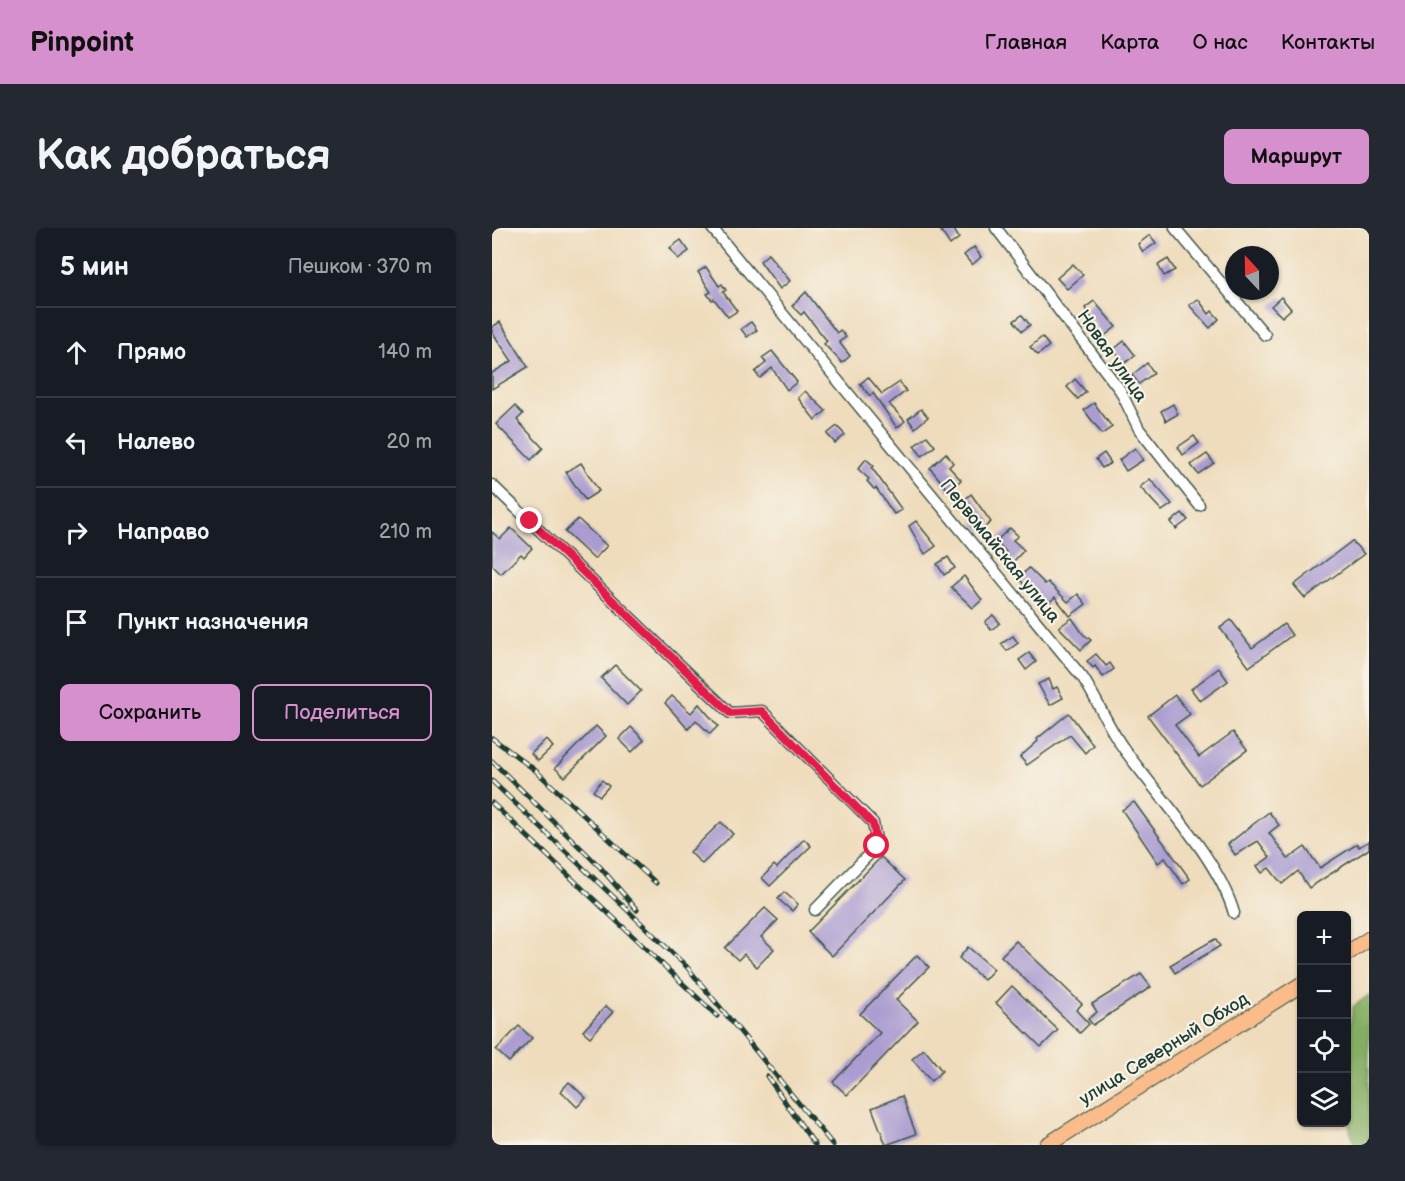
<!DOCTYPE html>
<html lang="ru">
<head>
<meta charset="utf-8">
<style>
	:root { --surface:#171b24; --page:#242831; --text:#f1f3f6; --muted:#9ea1a6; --line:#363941; --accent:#d690ce }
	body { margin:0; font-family:"Balsamiq Sans",sans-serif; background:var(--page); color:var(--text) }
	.controls { position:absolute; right:18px; bottom:18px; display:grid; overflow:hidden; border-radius:9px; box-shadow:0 2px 4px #0004 }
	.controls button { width:54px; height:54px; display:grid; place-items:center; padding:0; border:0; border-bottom:2px solid var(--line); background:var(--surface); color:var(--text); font:30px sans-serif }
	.compass { position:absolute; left:733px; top:18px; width:54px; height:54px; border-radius:50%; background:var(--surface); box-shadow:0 2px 4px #0004; rotate:338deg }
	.stop { position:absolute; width:18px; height:18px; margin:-14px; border:4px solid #e11d48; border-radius:50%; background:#fff }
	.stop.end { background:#e11d48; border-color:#fff; box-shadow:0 2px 6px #0008 }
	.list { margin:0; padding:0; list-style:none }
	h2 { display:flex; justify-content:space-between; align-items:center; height:78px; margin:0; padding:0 24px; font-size:26px }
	h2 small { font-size:20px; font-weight:400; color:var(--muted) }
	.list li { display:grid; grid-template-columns:39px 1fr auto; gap:18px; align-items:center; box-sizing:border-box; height:90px; padding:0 24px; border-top:2px solid var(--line) }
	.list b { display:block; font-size:22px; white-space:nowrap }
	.list em { font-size:20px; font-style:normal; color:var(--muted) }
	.actions { display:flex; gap:12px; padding:18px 24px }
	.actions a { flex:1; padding:14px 0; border:2px solid var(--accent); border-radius:9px; text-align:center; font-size:21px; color:var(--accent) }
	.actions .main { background:var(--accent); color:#111 }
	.icon { flex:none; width:33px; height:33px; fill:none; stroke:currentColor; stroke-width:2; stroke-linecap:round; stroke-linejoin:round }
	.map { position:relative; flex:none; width:877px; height:917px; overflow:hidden; border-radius:9px }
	header { display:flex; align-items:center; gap:36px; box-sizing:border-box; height:84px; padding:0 30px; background:var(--accent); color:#111 }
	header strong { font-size:28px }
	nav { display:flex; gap:33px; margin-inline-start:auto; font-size:21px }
	.intro { display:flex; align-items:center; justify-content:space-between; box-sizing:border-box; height:144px; padding:0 36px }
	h1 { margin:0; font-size:42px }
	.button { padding:15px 27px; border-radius:9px; background:var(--accent); color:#111; font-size:21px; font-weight:700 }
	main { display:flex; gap:36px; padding:0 36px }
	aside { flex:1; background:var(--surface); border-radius:9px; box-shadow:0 2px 4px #0004 }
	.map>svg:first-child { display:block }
</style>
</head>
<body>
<header>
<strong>Pinpoint</strong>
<nav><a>Главная</a><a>Карта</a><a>О нас</a><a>Контакты</a></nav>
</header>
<div class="intro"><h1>Как добраться</h1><a class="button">Маршрут</a></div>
<main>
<aside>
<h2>5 мин<small>Пешком · 370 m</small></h2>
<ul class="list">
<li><svg class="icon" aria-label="ahead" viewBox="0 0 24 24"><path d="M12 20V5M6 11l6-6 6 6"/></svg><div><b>Прямо</b></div><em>140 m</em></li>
<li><svg class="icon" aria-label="left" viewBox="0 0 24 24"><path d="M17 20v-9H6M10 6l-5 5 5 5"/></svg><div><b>Налево</b></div><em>20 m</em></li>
<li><svg class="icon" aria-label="right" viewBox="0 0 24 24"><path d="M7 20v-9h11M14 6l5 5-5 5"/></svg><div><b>Направо</b></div><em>210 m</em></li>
<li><svg class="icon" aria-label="arrive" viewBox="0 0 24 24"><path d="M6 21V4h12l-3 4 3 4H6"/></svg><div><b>Пункт назначения</b></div></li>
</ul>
<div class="actions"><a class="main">Сохранить</a><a>Поделиться</a></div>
</aside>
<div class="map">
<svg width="877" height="917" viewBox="0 0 877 917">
	<rect width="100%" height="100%" fill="#f7f3e8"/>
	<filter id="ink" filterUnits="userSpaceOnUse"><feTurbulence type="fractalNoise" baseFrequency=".0167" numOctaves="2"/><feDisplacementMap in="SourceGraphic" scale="12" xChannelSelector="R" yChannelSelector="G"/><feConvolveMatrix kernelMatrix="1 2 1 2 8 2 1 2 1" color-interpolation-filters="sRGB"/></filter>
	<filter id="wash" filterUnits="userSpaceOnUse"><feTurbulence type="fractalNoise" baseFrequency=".008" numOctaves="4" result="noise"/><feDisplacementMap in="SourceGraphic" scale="24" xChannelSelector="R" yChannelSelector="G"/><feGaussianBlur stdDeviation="1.35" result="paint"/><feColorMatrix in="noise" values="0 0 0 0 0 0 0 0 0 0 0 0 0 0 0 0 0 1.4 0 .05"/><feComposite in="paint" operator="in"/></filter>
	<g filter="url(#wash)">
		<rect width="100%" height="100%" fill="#efdcbc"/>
		<!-- forest -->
		<path fill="#86ae64" stroke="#52764c" stroke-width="1.5" d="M877 767V917H863C847 875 853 823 861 779Z"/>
		<g id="blocks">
			<!-- building -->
			<g fill="#aa9cd0">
				<polygon points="447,0 461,0 467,10 458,17"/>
				<polygon points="658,7 664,15 651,24 646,16"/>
				<polygon points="189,12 197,23 186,31 178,20"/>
				<polygon points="482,19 489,29 480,37 472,27"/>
				<polygon points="276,26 298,53 288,61 268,33"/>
				<polygon points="676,31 683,42 672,48 666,37"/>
				<polygon points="581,36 591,47 575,61 565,50"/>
				<polygon points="214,39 227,58 230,56 234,62 231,64 245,83 236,89 222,71 220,72 215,66 219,64 206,44"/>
				<polygon points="314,64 345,105 348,102 354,109 347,114 358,128 350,135 332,116 335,113 312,84 309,87 300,78"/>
				<polygon points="789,69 799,81 790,89 779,78"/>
				<polygon points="706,71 717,86 720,83 727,91 718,100 697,77"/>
				<polygon points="602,73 624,99 611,109 593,80"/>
				<polygon points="530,87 538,97 530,103 522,93"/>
				<polygon points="8,94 36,139 0,161 0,145 20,133 0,104 0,99"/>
				<polygon points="259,94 265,102 255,109 249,101"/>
				<polygon points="550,109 557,118 546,127 538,119"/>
				<polygon points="632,113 643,127 633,135 621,122"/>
				<polygon points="280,123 305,154 295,162 280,140 268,150 263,144 274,135 270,130"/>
				<polygon points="655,135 662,145 647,156 640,147"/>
				<polygon points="376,149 390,166 408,154 414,163 397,176 413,193 405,200 381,165 378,168 368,156"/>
				<polygon points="583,151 594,164 586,171 575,159"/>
				<polygon points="313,163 334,183 323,192 306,170"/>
				<polygon points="602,175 620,199 610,206 592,182"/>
				<polygon points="681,176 686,186 674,193 669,183"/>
				<polygon points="23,178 31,186 25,192 51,220 39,232 4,196"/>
				<polygon points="429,181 436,189 423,200 416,191"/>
				<polygon points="345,198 353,207 343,215 335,206"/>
				<polygon points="435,208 443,218 430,228 422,218"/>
				<polygon points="702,208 707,215 691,227 686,219"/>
				<polygon points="643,220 651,232 634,243 627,232"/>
				<polygon points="454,225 461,235 457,239 469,252 457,263 438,240"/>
				<polygon points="612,225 619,235 610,240 604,231"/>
				<polygon points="715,226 722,235 706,246 699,237"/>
				<polygon points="374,231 382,238 380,240 410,282 402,286 384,260 382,261 375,253 377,251 366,241"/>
				<polygon points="89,235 107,263 93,272 74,244"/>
				<polygon points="658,251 680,276 670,283 648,259"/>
				<polygon points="479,266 499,294 488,303 481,293 484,291 469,275"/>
				<polygon points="690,285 696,292 684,301 679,294"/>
				<polygon points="86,291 115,318 102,331 73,304"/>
				<polygon points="424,293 444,318 433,326 417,298"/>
				<polygon points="19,300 40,320 32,329 29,326 9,346 0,337 0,304 8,311"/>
				<polygon points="518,300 526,308 521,312 532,322 520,335 511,328 514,324 504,313"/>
				<polygon points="860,313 872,326 813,370 802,357"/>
				<polygon points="456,329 463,340 452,347 445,336"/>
				<polygon points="537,340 553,356 556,354 576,374 586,366 594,376 578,388 563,369 551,380 527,350"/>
				<polygon points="472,348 490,372 481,380 459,359"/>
				<polygon points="501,387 508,395 499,402 493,394"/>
				<polygon points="580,390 591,406 599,412 589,422 567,399"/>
				<polygon points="739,392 760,420 792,396 800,407 757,439 728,400"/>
				<polygon points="521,408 526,415 515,423 509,416"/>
				<polygon points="537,425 544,434 534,442 527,432"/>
				<polygon points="604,426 614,438 618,435 622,441 611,449 603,438 601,440 595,433"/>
				<polygon points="123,437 149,463 135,477 109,450"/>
				<polygon points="727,440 736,453 708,473 699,461"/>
				<polygon points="557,451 561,461 565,459 571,470 558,477 546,456"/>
				<polygon points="683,467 698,486 683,497 707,529 741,504 755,522 708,557 656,488"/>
				<polygon points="180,468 199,485 207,476 226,498 218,506 204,492 196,501 173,475"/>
				<polygon points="577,485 601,517 593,525 578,507 535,537 528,529 546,513 545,511"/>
				<polygon points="104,498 114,508 73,549 63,540"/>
				<polygon points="139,499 152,512 140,524 127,511"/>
				<polygon points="54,511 61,519 46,533 39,526"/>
				<polygon points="110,552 117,558 108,568 101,563"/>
				<polygon points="642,574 698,651 691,656 673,630 666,635 630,582"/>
				<polygon points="777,584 787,597 777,605 796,631 813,619 828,640 865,616 867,619 877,613 877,621 817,660 806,643 790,656 777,640 770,645 765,638 778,629 766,613 743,627 736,616"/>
				<polygon points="229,594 241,606 210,636 198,624"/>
				<polygon points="312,611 319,618 278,658 270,650 282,637 285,640"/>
				<polygon points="389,629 413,652 340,728 316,704"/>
				<polygon points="292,664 306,676 300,683 286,671"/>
				<polygon points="273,680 286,692 269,709 282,721 265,739 252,726 246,732 233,720"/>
				<polygon points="723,711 728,718 683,745 678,737"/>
				<polygon points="524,713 590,776 584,782 597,796 588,805 509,728"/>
				<polygon points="476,719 502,741 492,752 467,730"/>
				<polygon points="425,727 437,739 404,772 426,793 355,867 341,854 388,805 368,786"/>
				<polygon points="649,746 659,759 601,797 596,791 605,784 600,776"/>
				<polygon points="520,758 566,802 549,819 504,775"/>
				<polygon points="114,778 121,784 98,809 91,803"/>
				<polygon points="27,798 40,810 17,834 4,822"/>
				<polygon points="432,821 450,843 439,853 420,831"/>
				<polygon points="77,854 94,870 85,879 69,863"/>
				<polygon points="410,868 424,906 394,917 380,880"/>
			</g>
		</g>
	</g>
	<g filter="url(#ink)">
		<use href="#blocks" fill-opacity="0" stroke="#3e5548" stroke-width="1.5"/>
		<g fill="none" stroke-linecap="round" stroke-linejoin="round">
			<defs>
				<g id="minor">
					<path d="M220 0 591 450C606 473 616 499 632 521 668 571 725 628 742 685"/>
					<polyline points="504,0 628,162 647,201 707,277"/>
					<polyline points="683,0 773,107"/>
					<polyline points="0,257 238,485 270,483 381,595 385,618 323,682"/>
				</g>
				<g id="highway">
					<polyline points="854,726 877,711"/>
					<polyline points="555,917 810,756"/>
				</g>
			</defs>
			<!-- minor casing -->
			<use href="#minor" stroke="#3e5548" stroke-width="13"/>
			<!-- highway casing -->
			<use href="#highway" stroke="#3e5548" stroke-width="17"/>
			<!-- minor -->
			<use href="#minor" stroke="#fff" stroke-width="10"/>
			<!-- highway -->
			<use href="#highway" stroke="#fabc8b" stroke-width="15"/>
			<defs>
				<g id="rail">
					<polyline points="0,510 43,542 164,655"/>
					<polyline points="0,533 108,639 145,682"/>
					<polyline points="0,553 195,739 341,917"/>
					<polyline points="0,575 225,788"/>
					<polyline points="275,848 323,917"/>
				</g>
			</defs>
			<!-- rail casing -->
			<use href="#rail" stroke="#1f3d34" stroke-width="5"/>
			<!-- rail -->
			<use href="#rail" stroke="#f7f3e8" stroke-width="3" stroke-dasharray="9" stroke-linecap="butt"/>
		</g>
	</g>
	<g fill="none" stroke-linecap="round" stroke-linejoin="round" filter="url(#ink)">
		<!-- route -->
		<polyline stroke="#e11d48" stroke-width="8" points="38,293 238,485 270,483 381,596 385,618"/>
	</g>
	<g text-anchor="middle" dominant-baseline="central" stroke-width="4.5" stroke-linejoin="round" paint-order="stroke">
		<!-- street labels -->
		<g font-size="18" fill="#1f3d34" stroke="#f7f3e8">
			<text transform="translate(620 128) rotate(55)">Новая улица</text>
			<text transform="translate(508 323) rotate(51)">Первомайская улица</text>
			<text transform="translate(672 821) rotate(-32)">улица Северный Обход</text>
		</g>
	</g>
</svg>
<div class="controls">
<button>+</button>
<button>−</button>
<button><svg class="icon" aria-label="locate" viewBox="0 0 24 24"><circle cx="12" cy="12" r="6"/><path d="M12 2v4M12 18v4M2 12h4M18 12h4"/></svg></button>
<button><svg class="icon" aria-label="layers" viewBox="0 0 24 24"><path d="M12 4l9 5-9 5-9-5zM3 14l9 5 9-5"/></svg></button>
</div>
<svg class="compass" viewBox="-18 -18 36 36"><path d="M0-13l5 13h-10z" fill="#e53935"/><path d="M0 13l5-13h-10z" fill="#9ea1a6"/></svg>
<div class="stop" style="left:385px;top:618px"></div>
<div class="stop end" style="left:38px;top:293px"></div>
</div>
</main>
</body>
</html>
